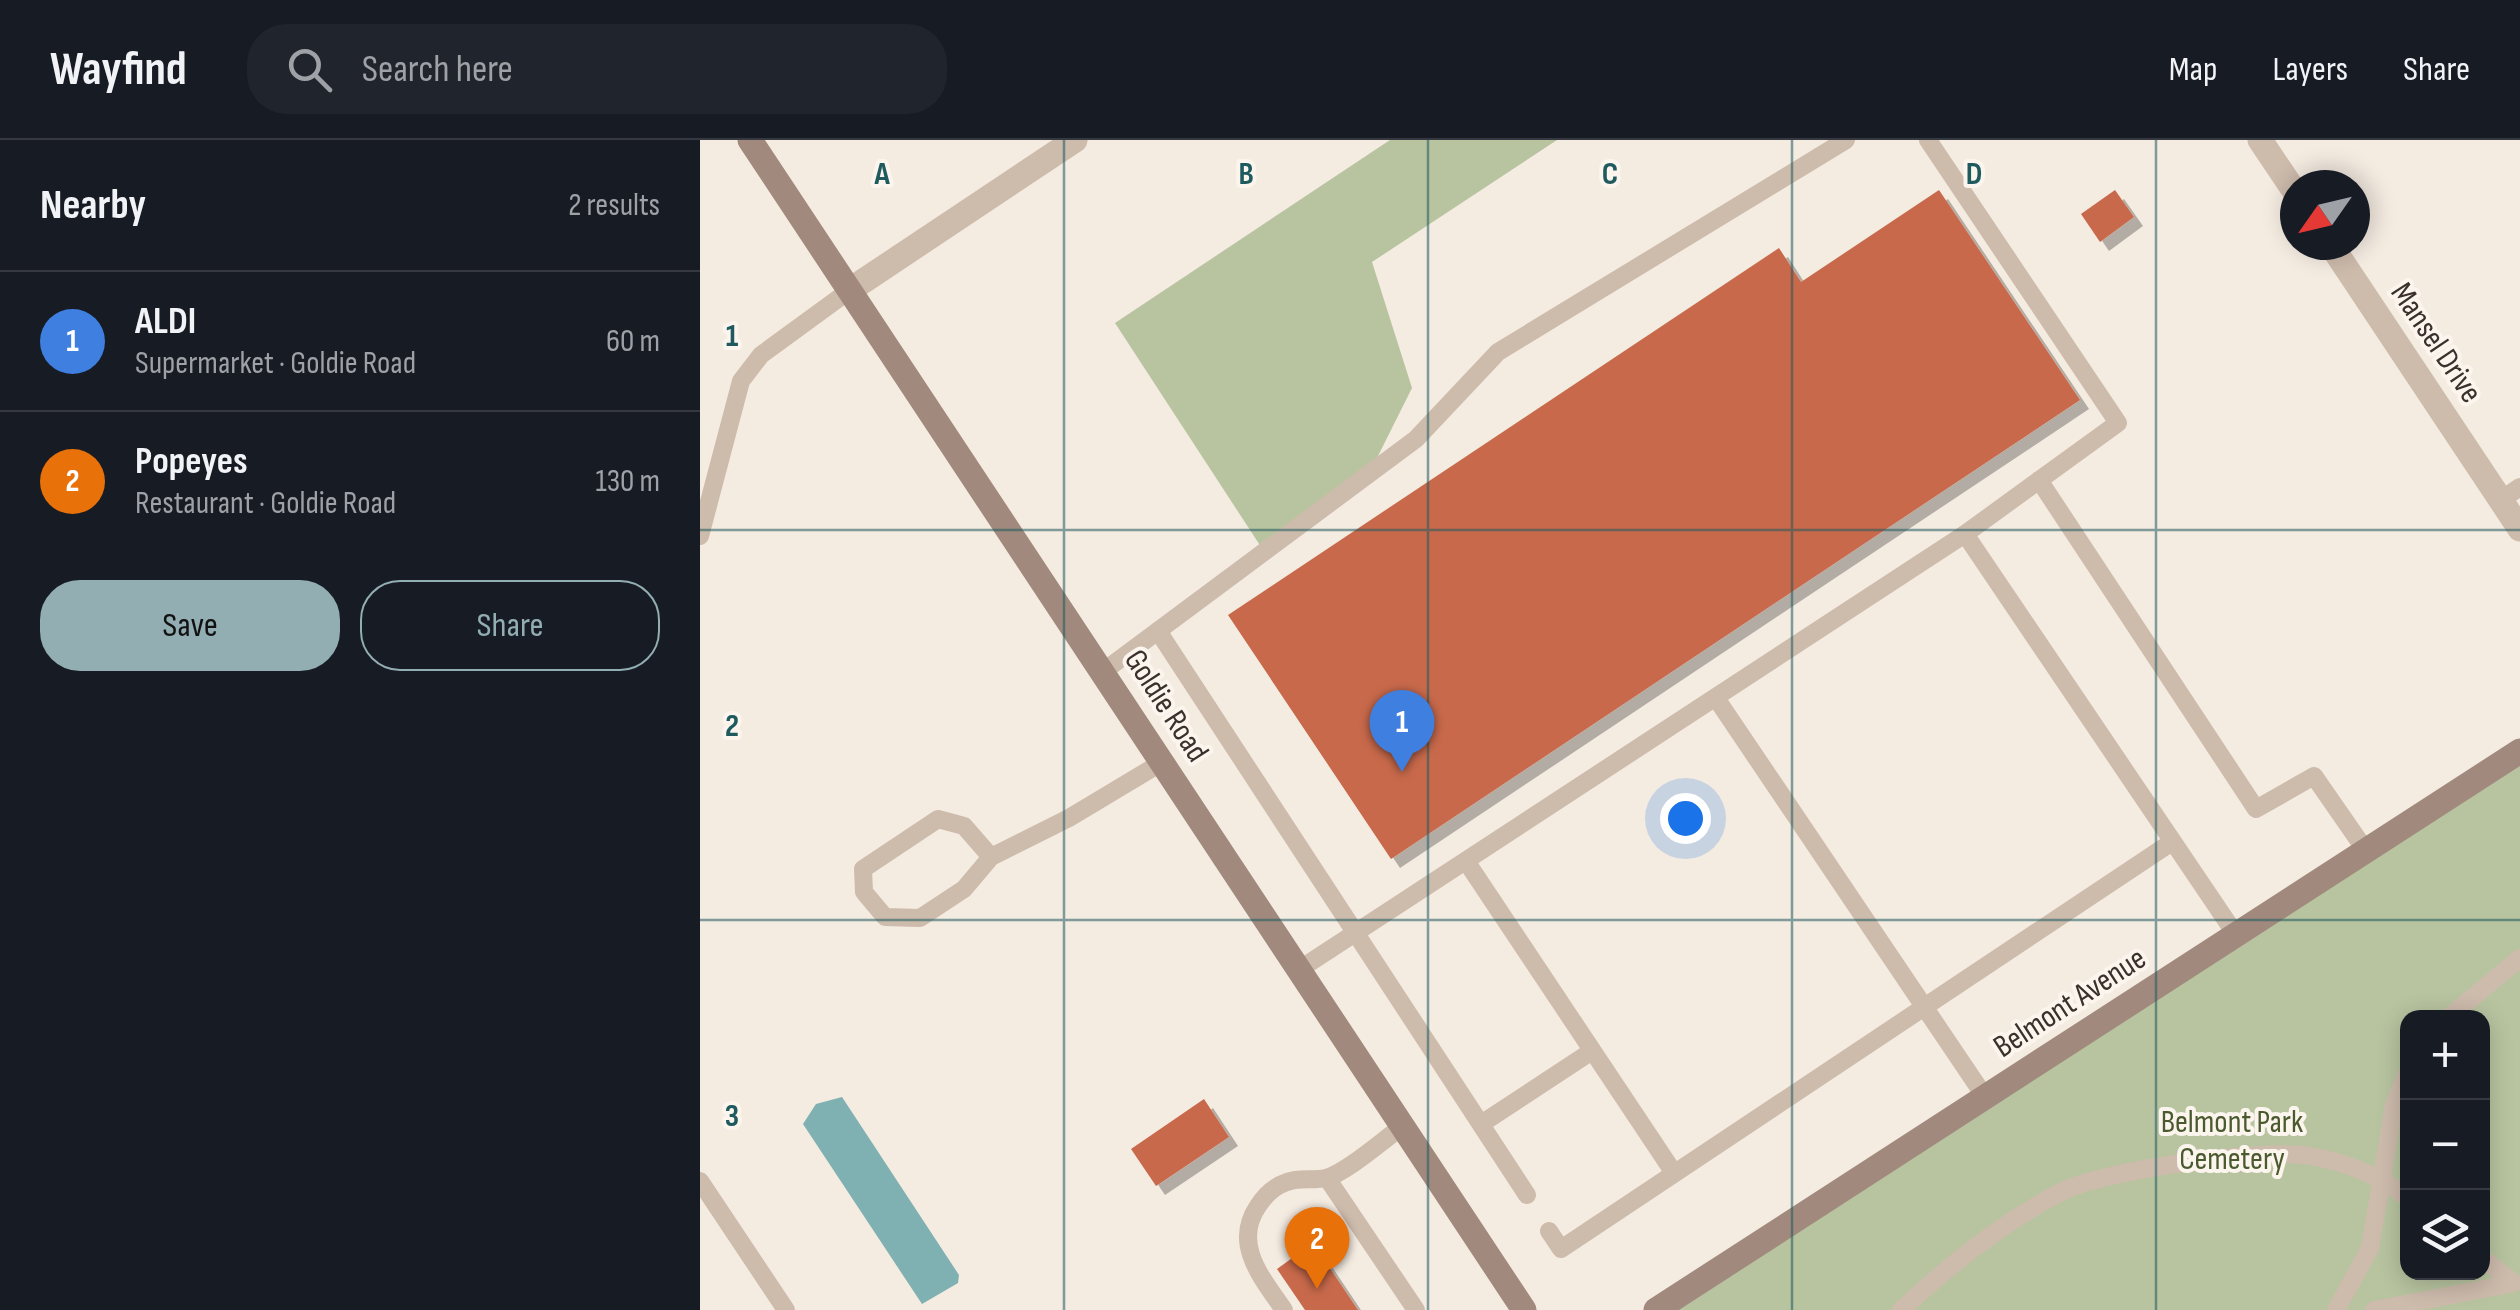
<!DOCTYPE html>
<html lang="en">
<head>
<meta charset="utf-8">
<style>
	:root { --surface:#171b24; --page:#20242c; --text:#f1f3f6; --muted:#9ea1a6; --line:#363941; --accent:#92aeb2 }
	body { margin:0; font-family:"Sofia Sans Condensed",sans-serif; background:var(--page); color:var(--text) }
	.controls { position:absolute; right:30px; bottom:30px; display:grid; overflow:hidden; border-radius:20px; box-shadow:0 5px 25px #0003 }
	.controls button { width:90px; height:90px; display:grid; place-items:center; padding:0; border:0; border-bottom:2px solid var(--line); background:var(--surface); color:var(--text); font:50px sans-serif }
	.compass { position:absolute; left:1580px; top:30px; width:90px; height:90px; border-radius:50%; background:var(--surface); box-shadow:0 5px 25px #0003; rotate:236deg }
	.you { position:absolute; left:985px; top:678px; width:35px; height:35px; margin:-25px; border:8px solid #fff; border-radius:50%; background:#1a73e8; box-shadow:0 0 0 15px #1a73e833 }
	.badge { display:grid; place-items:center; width:65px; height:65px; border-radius:50%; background:var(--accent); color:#fff; font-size:32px; font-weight:700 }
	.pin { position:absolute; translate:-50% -82px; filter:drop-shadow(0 2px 5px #0008) }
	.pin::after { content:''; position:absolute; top:52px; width:35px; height:30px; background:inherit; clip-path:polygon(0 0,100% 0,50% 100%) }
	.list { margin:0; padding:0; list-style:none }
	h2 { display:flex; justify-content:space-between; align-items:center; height:130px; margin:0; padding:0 40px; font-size:42px }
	h2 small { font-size:32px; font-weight:400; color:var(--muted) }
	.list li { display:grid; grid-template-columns:65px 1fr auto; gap:30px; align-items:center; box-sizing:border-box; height:140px; padding:0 40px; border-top:2px solid var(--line) }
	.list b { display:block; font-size:38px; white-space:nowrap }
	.list p { margin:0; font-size:32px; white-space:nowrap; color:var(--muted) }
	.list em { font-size:32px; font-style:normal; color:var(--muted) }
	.actions { display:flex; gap:20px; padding:30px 40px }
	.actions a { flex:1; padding:22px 0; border:2px solid var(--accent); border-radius:40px; text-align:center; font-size:35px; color:var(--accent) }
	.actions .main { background:var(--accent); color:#111 }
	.icon { flex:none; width:55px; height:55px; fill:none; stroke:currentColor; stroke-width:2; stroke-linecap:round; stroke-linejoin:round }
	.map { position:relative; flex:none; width:1820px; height:1170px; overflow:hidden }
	header { display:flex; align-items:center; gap:60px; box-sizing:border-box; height:140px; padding:0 50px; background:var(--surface); border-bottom:2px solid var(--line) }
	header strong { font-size:48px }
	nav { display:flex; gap:55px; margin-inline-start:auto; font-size:35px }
	.search { width:700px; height:90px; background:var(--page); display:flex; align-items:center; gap:25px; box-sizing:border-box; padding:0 35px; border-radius:40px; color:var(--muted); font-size:38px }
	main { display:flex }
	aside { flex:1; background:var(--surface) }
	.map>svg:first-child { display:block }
</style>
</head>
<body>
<header>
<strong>Wayfind</strong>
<div class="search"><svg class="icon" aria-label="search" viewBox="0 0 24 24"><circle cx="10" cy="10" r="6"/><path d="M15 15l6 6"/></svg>Search here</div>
<nav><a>Map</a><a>Layers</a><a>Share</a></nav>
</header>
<main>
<aside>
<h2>Nearby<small>2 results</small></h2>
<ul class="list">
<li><span class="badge" style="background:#3f7fe0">1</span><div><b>ALDI</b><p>Supermarket · Goldie Road</p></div><em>60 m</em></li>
<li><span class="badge" style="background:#e8710a">2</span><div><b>Popeyes</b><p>Restaurant · Goldie Road</p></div><em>130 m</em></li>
</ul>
<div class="actions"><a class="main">Save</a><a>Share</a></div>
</aside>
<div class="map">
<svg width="1820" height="1170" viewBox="0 0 1820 1170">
	<defs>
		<filter id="shadow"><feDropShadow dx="9" dy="9" stdDeviation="0" flood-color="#0004"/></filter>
	</defs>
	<rect width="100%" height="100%" fill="#f4ebe1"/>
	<!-- green -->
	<g fill="#b8c4a0" fill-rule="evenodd">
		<polygon points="690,0 857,0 672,122 712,248 669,334 565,413 415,183"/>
		<path d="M1820 611V1170H956ZM1708 878H1782V1132H1708Z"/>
	</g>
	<!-- water -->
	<polygon fill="#7fb0b2" points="142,957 259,1135 258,1143 222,1164 103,984 116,964"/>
	<!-- building -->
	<g fill="#c8694b" filter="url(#shadow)">
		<polygon points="1239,50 1380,260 691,719 528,475 1079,108 1101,142"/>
		<polygon points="1415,50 1434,77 1400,102 1381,74"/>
		<polygon points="504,959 529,997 456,1046 431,1009"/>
		<polygon points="613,1103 658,1170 605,1170 577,1129"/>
	</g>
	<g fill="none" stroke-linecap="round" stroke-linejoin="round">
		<!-- lane -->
		<g stroke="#cdbbac" stroke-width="18">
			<polyline points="1339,340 1556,669 1614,636 1666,711"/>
			<polyline points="1801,360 1820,347"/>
			<polyline points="1265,394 1536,795"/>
			<polyline points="0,396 41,241 61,215 150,150"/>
			<polyline points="458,491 827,1055"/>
			<polyline points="404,531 716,299 798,212 1146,0"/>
			<polyline points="1016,558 1285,957"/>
			<polyline points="291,717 264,686 238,679 163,729 164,752 185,777 220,778 264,749 291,717 369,678 464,621"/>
			<polyline points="766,721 974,1033"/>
			<polyline points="600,829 1265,394 1418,283 1228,0"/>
			<polyline points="1748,878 1820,818"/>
			<polyline points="781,984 892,911"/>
			<polyline points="627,1038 716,1170"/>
			<polyline points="0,1041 86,1170"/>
			<polyline points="849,1091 861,1109 1472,702"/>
			<path d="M584 1170C562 1138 532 1104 558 1066 565 1055 575 1046 587 1042 600 1037 613 1041 626 1038 646 1033 684 999 703 986"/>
			<path d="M1201 1170C1251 1124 1300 1084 1361 1052 1403 1030 1563 1008 1610 1016 1645 1022 1680 1036 1708 1058"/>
			<polyline points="1636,1170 1670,1108 1694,965 1708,932"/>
			<polyline points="1674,1170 1814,1143 1782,1118"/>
		</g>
		<!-- street -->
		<g stroke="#cdbbac" stroke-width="25">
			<polyline points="1560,0 1595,52"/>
			<polyline points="1631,105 1820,389"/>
			<polyline points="150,150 375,0"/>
		</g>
		<!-- secondary -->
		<g stroke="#a18a7d" stroke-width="25">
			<polyline points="50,0 824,1170"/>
			<polyline points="956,1170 1820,611"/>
		</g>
	</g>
	<!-- grid -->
	<path fill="none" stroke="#1f5a5e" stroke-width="2.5" stroke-opacity="0.55" d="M364 0V1170M728 0V1170M1092 0V1170M1456 0V1170M0 390H1820M0 780H1820"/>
	<g text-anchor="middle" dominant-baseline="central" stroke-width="8" stroke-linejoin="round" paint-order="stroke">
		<!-- street labels -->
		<g font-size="32" fill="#3b302b" stroke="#fbf5ee">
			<text transform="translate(1736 203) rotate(56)">Mansel Drive</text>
			<text transform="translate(466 566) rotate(57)">Goldie Road</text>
			<text transform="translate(1370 863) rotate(-33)">Belmont Avenue</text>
		</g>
		<!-- park labels -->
		<g font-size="32" fill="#4a5a2e" stroke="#fbf5ee">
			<text x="1532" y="982">Belmont Park<tspan x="1532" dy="37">Cemetery</tspan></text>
		</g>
	</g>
	<g font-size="32" text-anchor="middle" font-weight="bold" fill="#1f5a5e" stroke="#fbf5ee" stroke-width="8" stroke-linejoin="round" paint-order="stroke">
		<text x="182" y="44">A</text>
		<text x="546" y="44">B</text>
		<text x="910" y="44">C</text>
		<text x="1274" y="44">D</text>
		<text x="32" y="206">1</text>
		<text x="32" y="596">2</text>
		<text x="32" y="986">3</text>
	</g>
</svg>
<div class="controls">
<button>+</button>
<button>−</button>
<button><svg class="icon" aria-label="layers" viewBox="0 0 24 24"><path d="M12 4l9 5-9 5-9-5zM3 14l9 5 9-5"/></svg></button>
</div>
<svg class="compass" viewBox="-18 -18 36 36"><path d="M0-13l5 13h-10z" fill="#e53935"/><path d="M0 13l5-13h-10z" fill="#9ea1a6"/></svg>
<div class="you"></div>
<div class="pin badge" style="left:702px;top:632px;background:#3f7fe0">1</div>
<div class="pin badge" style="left:617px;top:1149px;background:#e8710a">2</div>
</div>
</main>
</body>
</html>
